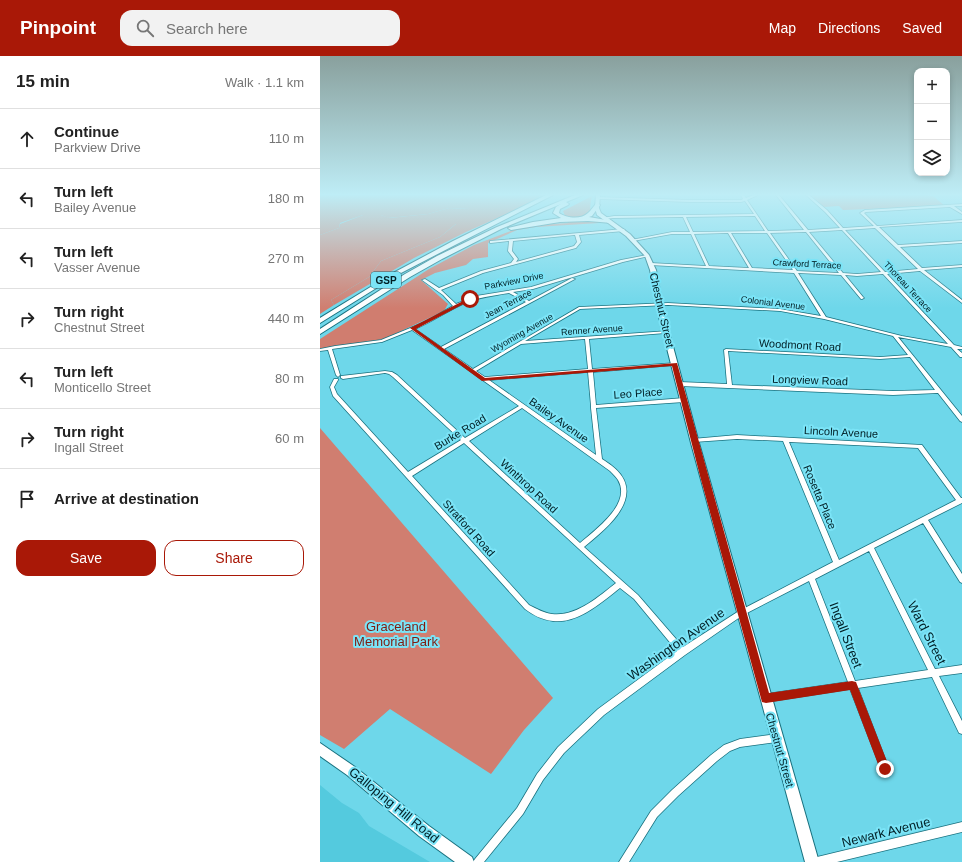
<!DOCTYPE html>
<html lang="en">
<head>
<meta charset="utf-8">
<style>
	:root { --surface:#fff; --page:#f2f2f2; --text:#222; --muted:#767676; --line:#e0e0e0; --accent:#a91807 }
	body { margin:0; font-family:Arial,sans-serif; background:var(--page); color:var(--text) }
	.controls { position:absolute; right:12px; top:12px; display:grid; overflow:hidden; border-radius:8px; box-shadow:0 2px 6px #0003 }
	.controls button { width:36px; height:36px; display:grid; place-items:center; padding:0; border:0; border-bottom:1px solid var(--line); background:var(--surface); color:var(--text); font:20px sans-serif }
	.stop { position:absolute; width:12px; height:12px; margin:-9px; border:3px solid #a91807; border-radius:50%; background:#fff }
	.stop.end { background:#a91807; border-color:#fff; box-shadow:0 1px 4px #0008 }
	.list { margin:0; padding:0; list-style:none }
	h2 { display:flex; justify-content:space-between; align-items:center; height:52px; margin:0; padding:0 16px; font-size:17px }
	h2 small { font-size:13px; font-weight:400; color:var(--muted) }
	.list li { display:grid; grid-template-columns:26px 1fr auto; gap:12px; align-items:center; box-sizing:border-box; height:60px; padding:0 16px; border-top:1px solid var(--line) }
	.list b { display:block; font-size:15px; white-space:nowrap }
	.list p { margin:0; font-size:13px; white-space:nowrap; color:var(--muted) }
	.list em { font-size:13px; font-style:normal; color:var(--muted) }
	.actions { display:flex; gap:8px; padding:12px 16px }
	.actions a { flex:1; padding:9px 0; border:1px solid var(--accent); border-radius:12px; text-align:center; font-size:14px; color:var(--accent) }
	.actions .main { background:var(--accent); color:#fff }
	.icon { flex:none; width:22px; height:22px; fill:none; stroke:currentColor; stroke-width:2; stroke-linecap:round; stroke-linejoin:round }
	.map { position:relative; flex:none; width:642px; height:806px; overflow:hidden }
	header { display:flex; align-items:center; gap:24px; box-sizing:border-box; height:56px; padding:0 20px; background:var(--accent); color:#fff }
	header strong { font-size:19px }
	nav { display:flex; gap:22px; margin-inline-start:auto; font-size:14px }
	.search { width:280px; height:36px; background:var(--page); display:flex; align-items:center; gap:10px; box-sizing:border-box; padding:0 14px; border-radius:12px; color:var(--muted); font-size:15px }
	main { display:flex }
	aside { flex:1; background:var(--surface) }
	.map>svg:first-child { display:block }
</style>
</head>
<body>
<header>
<strong>Pinpoint</strong>
<div class="search"><svg class="icon" aria-label="search" viewBox="0 0 24 24"><circle cx="10" cy="10" r="6"/><path d="M15 15l6 6"/></svg>Search here</div>
<nav><a>Map</a><a>Directions</a><a>Saved</a></nav>
</header>
<main>
<aside>
<h2>15 min<small>Walk · 1.1 km</small></h2>
<ul class="list">
<li><svg class="icon" aria-label="ahead" viewBox="0 0 24 24"><path d="M12 20V5M6 11l6-6 6 6"/></svg><div><b>Continue</b><p>Parkview Drive</p></div><em>110 m</em></li>
<li><svg class="icon" aria-label="left" viewBox="0 0 24 24"><path d="M17 20v-9H6M10 6l-5 5 5 5"/></svg><div><b>Turn left</b><p>Bailey Avenue</p></div><em>180 m</em></li>
<li><svg class="icon" aria-label="left" viewBox="0 0 24 24"><path d="M17 20v-9H6M10 6l-5 5 5 5"/></svg><div><b>Turn left</b><p>Vasser Avenue</p></div><em>270 m</em></li>
<li><svg class="icon" aria-label="right" viewBox="0 0 24 24"><path d="M7 20v-9h11M14 6l5 5-5 5"/></svg><div><b>Turn right</b><p>Chestnut Street</p></div><em>440 m</em></li>
<li><svg class="icon" aria-label="left" viewBox="0 0 24 24"><path d="M17 20v-9H6M10 6l-5 5 5 5"/></svg><div><b>Turn left</b><p>Monticello Street</p></div><em>80 m</em></li>
<li><svg class="icon" aria-label="right" viewBox="0 0 24 24"><path d="M7 20v-9h11M14 6l5 5-5 5"/></svg><div><b>Turn right</b><p>Ingall Street</p></div><em>60 m</em></li>
<li><svg class="icon" aria-label="arrive" viewBox="0 0 24 24"><path d="M6 21V4h12l-3 4 3 4H6"/></svg><div><b>Arrive at destination</b></div></li>
</ul>
<div class="actions"><a class="main">Save</a><a>Share</a></div>
</aside>
<div class="map">
<svg width="642" height="806" viewBox="0 0 642 806">
	<rect width="100%" height="100%" fill="#6ed7ea"/>
	<!-- built -->
	<polygon fill="#54cade" points="0,729 22,747 39,757 49,770 110,806 0,806"/>
	<!-- green -->
	<g fill="#d07e70">
		<polygon points="489,139 604,139 613,140 625,150 523,154 519,150 503,151"/>
		<polygon points="129,152 149,153 149,157 120,181 61,205 49,221 11,244 14,249 0,258 0,179 19,172 20,168 43,159 61,159 69,162 108,158"/>
		<polygon points="0,372 233,642 204,674 171,718 70,653 24,693 0,679"/>
	</g>
	<!-- forest -->
	<g fill="#d07d6f">
		<polygon points="0,139 229,139 146,176 94,202 14,249 11,244 49,221 61,205 120,181 136,168 133,160 149,157 149,153 129,152 108,158 68,162 61,159 43,159 20,167 19,172 0,179"/>
		<path d="M272 140C269 154 269 156 279 167L216 171 197 174 168 187V201L153 203 146 209 115 217 101 224 128 248 124 255 64 283 0 293V283L109 213 154 189 196 173 214 169 248 167 243 155Z"/>
	</g>
	<g fill="none" stroke-linecap="round" stroke-linejoin="round">
		<defs>
			<g id="minor">
				<path d="M421 139H424L426 142 433 139H438L427 144 448 175 484 174 456 139H459L488 174 520 172 505 156 486 139H489L507 154 523 172 554 170 540 157 545 154 642 148V150H634L642 156V158L630 151 546 156 544 157 557 170 642 164V166L559 171 578 189 642 185V187L580 191 602 212 642 209V211L604 214 642 244V247L600 215 567 218 634 289 642 291V293H637L642 297V301H640L631 291 578 281 642 360V366L640 365 618 337 573 339 360 330 358 328 360 326 407 328 404 294 406 293 560 301 588 299 573 280 504 263 460 255 348 249 260 253 205 285 348 275V277H346L269 283 272 313 355 307 357 308 355 309 273 316 276 349 364 342 366 344 364 346 276 352 282 403C290 408 300 415 304 424 316 450 282 476 264 491L318 539 363 591 419 555 513 506 463 385 417 383 374 386 371 384 372 383 417 379 602 389 641 442H642V447L608 464 642 518V527L640 526 603 467 554 492 615 613 642 609V617L619 620 642 665V678L639 677 612 621 538 632 569 713 568 716 565 717 562 716 561 713 530 633 446 646 443 645 442 642 443 639 446 638 528 626 489 525 423 559 365 599 284 659 244 697 223 724 203 758 164 806H153L155 803 197 752 217 718 238 691 278 653 357 595 314 543 300 532C282 546 258 568 233 565 222 564 213 559 205 553L13 340 10 331 14 323H18V324L14 331 17 338 88 416 141 384 73 321 69 318 65 317 23 323 21 322V320L65 315 72 316 77 319 145 382 199 350 92 274 62 286 12 293 20 319 18 321 16 319 8 294 0 295V293L15 290 61 284 105 266 133 250 123 239 102 224 105 223 119 232 161 215 191 207 194 203 188 195 189 185 171 187H170V185L303 173 305 174 304 175 259 179 261 186 256 192 163 217 121 234 136 248 156 240 211 231 301 204 327 199 329 200 303 206 213 233 193 236 209 245 252 222 255 223 124 293 153 313 259 251 348 247 460 253 501 260 474 217 330 209 329 208 331 207 386 210 371 178H352L313 185 311 184 352 176H370L363 161 294 162 284 163 282 162 294 160 434 158 425 145 421 146H370L278 143 277 142 278 141 370 144H421L423 143ZM435 160 445 175 373 176 366 161ZM555 172 598 213 565 216 525 174ZM522 174 561 216 537 218 523 217 489 176ZM486 176 519 217 477 215 450 177ZM408 177 429 212 389 210 374 178ZM411 177H447L473 214 432 212ZM255 179 257 186 254 190 196 206 198 203 192 195 193 185ZM478 217 521 219 541 243H542L544 242 543 241 525 219 537 220 563 218 628 288 582 280 506 261ZM189 237 206 246 121 291 95 273C112 266 127 255 143 248 157 241 173 240 189 237ZM265 283 268 313 165 321 156 315 201 288ZM408 295 560 303 590 301 615 334 573 335 412 329ZM268 316 271 350V352L276 399 169 324ZM202 352 290 415C293 418 296 421 298 424 312 448 275 474 260 487L149 385ZM469 386 598 392 636 444 519 504ZM144 387 296 527C278 541 256 561 232 558 224 557 217 553 209 549L92 420ZM549 495 608 614 535 625 495 523Z"/>
				<polygon points="457,678 460,679 461,682 460,685 457,686 420,691 410,695 397,705 358,740 337,761 309,806 299,806 331,755 352,734 391,699 404,689 420,683"/>
				<polygon points="642,766 642,776 517,806 492,806 494,803 497,801"/>
			</g>
			<g id="secondary">
				<polygon points="276,139 280,139 279,152 281,157 310,178 329,199 336,214 344,257 379,387 499,806 485,806 371,387 338,257 330,214 325,200 306,180 277,159 275,152"/>
				<polygon points="0,687 35,711 109,770 152,801 154,806 135,806 99,780 27,719 0,700"/>
			</g>
			<g id="motorway">
				<polygon points="226,139 233,139 135,189 79,218 0,267 0,262 75,216 133,185"/>
				<path d="M255 139H263L246 146 249 148 248 149 240 153 239 157C246 162 261 164 268 157 272 154 273 150 277 147L280 149 272 160 269 161 292 165V167L268 165 240 166 191 174 188 172 213 166 241 162 233 157 236 151 241 148 181 173 122 203 90 221 0 278V273L85 218 117 200 177 171Z"/>
			</g>
		</defs>
		<!-- minor casing -->
		<use href="#minor" stroke="#19717f" stroke-width="1.5"/>
		<!-- secondary casing -->
		<use href="#secondary" stroke="#19717f" stroke-width="2"/>
		<!-- motorway casing -->
		<use href="#motorway" stroke="#19717f" stroke-width="2"/>
		<!-- minor -->
		<use href="#minor" fill="#fff" fill-rule="evenodd"/>
		<!-- secondary -->
		<use href="#secondary" fill="#fff" fill-rule="evenodd"/>
		<!-- motorway -->
		<use href="#motorway" fill="#fff" fill-rule="evenodd"/>
	</g>
	<!-- sky -->
	<linearGradient id="sky" x2="0" y2="1"><stop stop-color="#89a09d"/><stop offset="0.55" stop-color="#beedf6"/><stop offset="1" stop-color="#beedf6" stop-opacity="0"/></linearGradient>
	<rect width="642" height="252" fill="url(#sky)"/>
	<!-- route -->
	<polygon fill="#a91807" points="149,242 153,243 96,273 165,322 357,307 449,637 532,625 536,626 570,713 569,716 565,718 561,716 530,634 446,647 442,646 380,420 352,310 162,325 90,272"/>
	<g text-anchor="middle" dominant-baseline="central" stroke-width="4" stroke-linejoin="round" paint-order="stroke">
		<!-- far-street labels -->
		<g font-size="9" fill="#001f25" stroke="#7be4f7">
			<text transform="translate(487 208) rotate(3)">Crawford Terrace</text>
			<text transform="translate(194 225) rotate(-11)">Parkview Drive</text>
			<text transform="translate(588 231) rotate(47)">Thoreau Terrace</text>
			<text transform="translate(453 247) rotate(7)">Colonial Avenue</text>
			<text transform="translate(188 248) rotate(-28)">Jean Terrace</text>
			<text transform="translate(272 274) rotate(-4)">Renner Avenue</text>
			<text transform="translate(202 277) rotate(-30)">Wyoming Avenue</text>
		</g>
		<!-- shield labels -->
		<rect fill="#7be4f7" stroke="#255a64" stroke-width="1" x="51" y="216" width="30" height="16" rx="3"/>
		<g font-size="10" font-weight="bold" fill="#001f25">
			<text x="66" y="224">GSP</text>
		</g>
		<!-- street labels -->
		<g font-size="11" fill="#001f25" stroke="#7be4f7">
			<text transform="translate(342 254) rotate(77)">Chestnut Street</text>
			<text transform="translate(480 289) rotate(3)">Woodmont Road</text>
			<text transform="translate(490 324) rotate(2)">Longview Road</text>
			<text transform="translate(318 337) rotate(-4)">Leo Place</text>
			<text transform="translate(239 364) rotate(35)">Bailey Avenue</text>
			<text transform="translate(140 376) rotate(-31)">Burke Road</text>
			<text transform="translate(521 376) rotate(3)">Lincoln Avenue</text>
			<text transform="translate(209 430) rotate(43)">Winthrop Road</text>
			<text transform="translate(500 441) rotate(67)">Rosetta Place</text>
			<text transform="translate(149 472) rotate(48)">Stratford Road</text>
			<text transform="translate(460 694) rotate(74)">Chestnut Street</text>
		</g>
		<!-- near-park labels -->
		<g font-size="13" fill="#7f1c10" stroke="#7be4f7">
			<text x="76" y="570">Graceland<tspan x="76" dy="15">Memorial Park</tspan></text>
		</g>
		<!-- near-street labels -->
		<g font-size="13" fill="#001f25" stroke="#7be4f7">
			<text transform="translate(607 577) rotate(63)">Ward Street</text>
			<text transform="translate(526 579) rotate(69)">Ingall Street</text>
			<text transform="translate(356 588) rotate(-35)">Washington Avenue</text>
			<text transform="translate(74 749) rotate(39)">Galloping Hill Road</text>
			<text transform="translate(566 776) rotate(-14)">Newark Avenue</text>
		</g>
	</g>
</svg>
<div class="controls">
<button>+</button>
<button>−</button>
<button><svg class="icon" aria-label="layers" viewBox="0 0 24 24"><path d="M12 4l9 5-9 5-9-5zM3 14l9 5 9-5"/></svg></button>
</div>
<div class="stop" style="left:150px;top:243px"></div>
<div class="stop end" style="left:565px;top:713px"></div>
</div>
</main>
</body>
</html>
